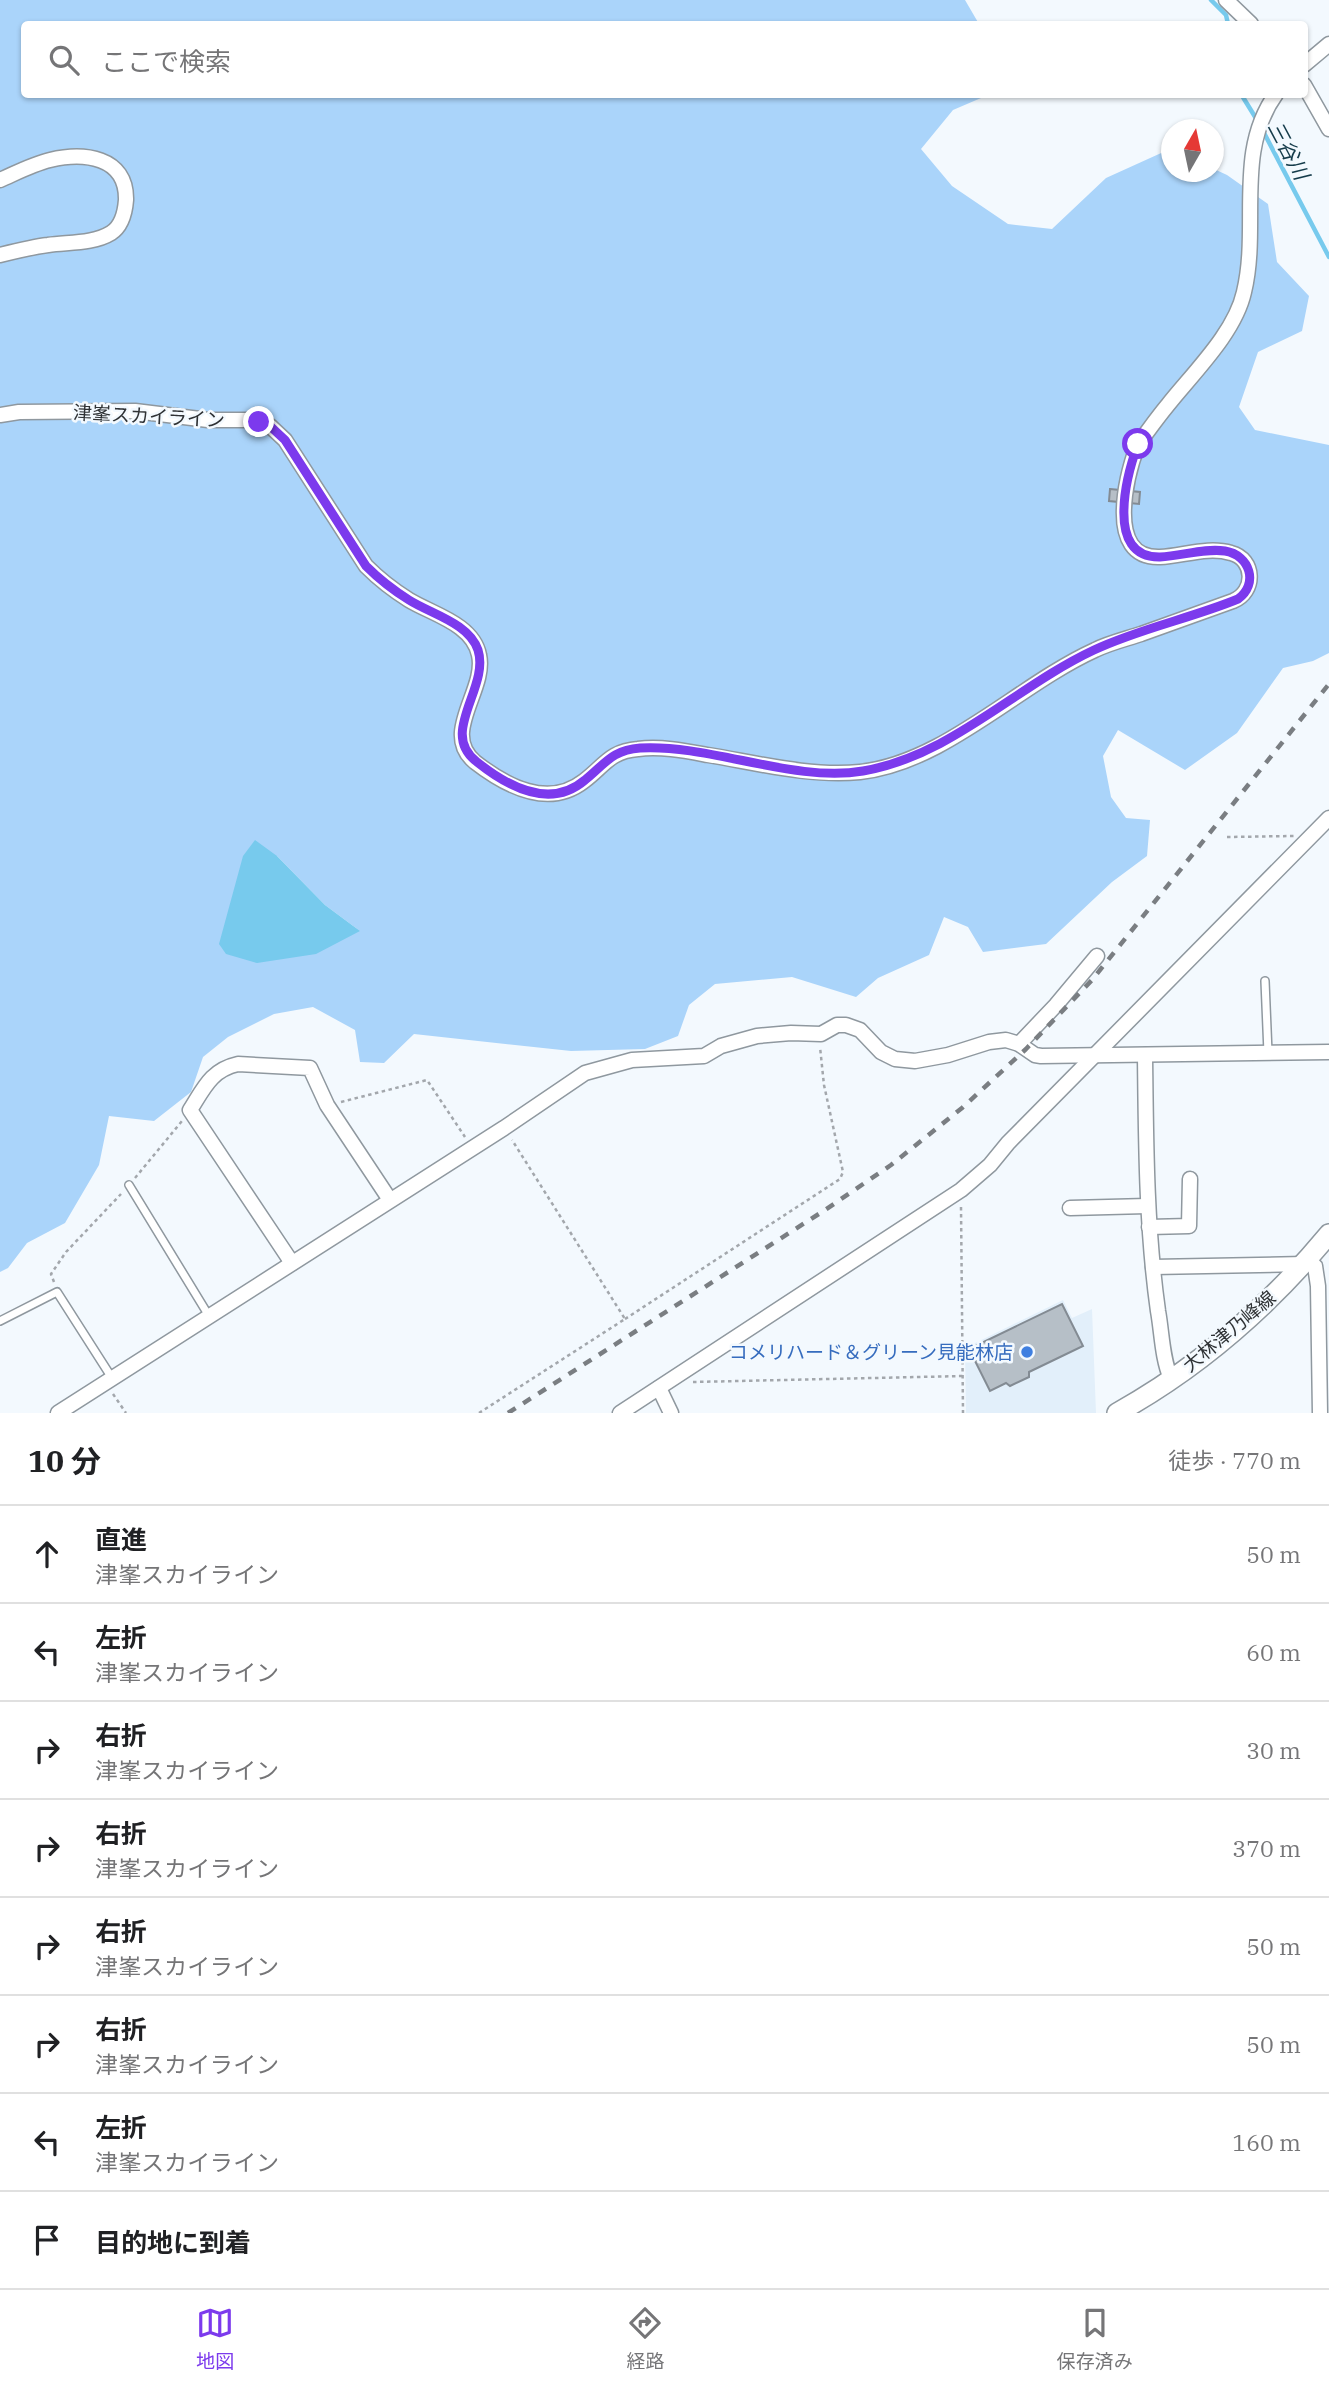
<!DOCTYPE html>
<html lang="ja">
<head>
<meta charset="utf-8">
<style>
	:root { --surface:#fff; --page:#f2f2f2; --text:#202124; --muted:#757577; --line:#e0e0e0; --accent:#7c3aed }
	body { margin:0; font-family:"IBM Plex Serif","Noto Sans JP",serif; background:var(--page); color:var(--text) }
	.compass { position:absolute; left:1161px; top:119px; width:63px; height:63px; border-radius:50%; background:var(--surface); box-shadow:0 2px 5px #0004; rotate:9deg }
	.stop { position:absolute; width:21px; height:21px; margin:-16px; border:5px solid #7c3aed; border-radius:50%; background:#fff }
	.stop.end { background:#7c3aed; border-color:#fff; box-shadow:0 2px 7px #0008 }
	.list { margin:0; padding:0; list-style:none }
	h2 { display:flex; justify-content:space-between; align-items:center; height:91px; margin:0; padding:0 28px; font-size:30px }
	h2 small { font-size:23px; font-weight:400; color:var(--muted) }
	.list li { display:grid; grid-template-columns:46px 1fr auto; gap:21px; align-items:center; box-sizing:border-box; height:98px; padding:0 28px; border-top:2px solid var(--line) }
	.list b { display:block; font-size:26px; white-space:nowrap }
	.list p { margin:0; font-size:23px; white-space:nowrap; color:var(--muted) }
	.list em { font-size:23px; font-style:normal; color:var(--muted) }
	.icon { flex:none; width:38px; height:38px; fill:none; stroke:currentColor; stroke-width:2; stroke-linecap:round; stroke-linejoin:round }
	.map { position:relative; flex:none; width:1329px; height:1413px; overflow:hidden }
	.search { position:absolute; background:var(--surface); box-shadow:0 2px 5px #0004; left:21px; right:21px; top:21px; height:77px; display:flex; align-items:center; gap:18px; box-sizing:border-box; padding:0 24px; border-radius:7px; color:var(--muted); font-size:26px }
	.sheet { height:875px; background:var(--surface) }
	nav { display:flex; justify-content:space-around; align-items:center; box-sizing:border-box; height:98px; border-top:2px solid var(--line); background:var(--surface); font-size:19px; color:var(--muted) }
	nav a { display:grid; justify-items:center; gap:4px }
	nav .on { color:var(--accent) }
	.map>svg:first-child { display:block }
</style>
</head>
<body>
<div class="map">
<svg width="1329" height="1413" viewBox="0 0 1329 1413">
	<rect width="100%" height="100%" fill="#f3f9fe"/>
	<!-- built -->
	<polygon fill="#e2effa" points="1063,1300 1072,1318 1092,1309 1096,1413 966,1413 965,1348"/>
	<!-- green -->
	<path fill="#aad4fa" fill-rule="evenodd" d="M0 0H965L979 24H24V94L1000 95H988L953 110 921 149 952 186 1008 224 1052 229 1106 178 1170 149 1172 172H1214V169L1227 175 1268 204 1277 262 1309 296 1302 331 1258 352 1239 407 1255 430 1329 445V653L1313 661 1283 668 1237 733 1185 770 1118 730 1103 756 1111 797 1126 818 1150 820 1147 856 1112 882 1046 944 983 952 968 927 944 917 929 955 878 978 856 997 792 977 715 984 689 1005 678 1036 645 1049 571 1051 414 1034 384 1063 360 1062 355 1030 313 1007 274 1014 228 1037 203 1057 191 1092 154 1121 109 1116 99 1165 65 1223 27 1243 8 1268 0 1272ZM243 856H277L325 905 360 931Z"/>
	<!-- water -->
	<polygon fill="#77caed" points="255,840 277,856 325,905 360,931 316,954 257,963 226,954 219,944 243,856"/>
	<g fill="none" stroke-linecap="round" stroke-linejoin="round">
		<!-- stream -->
		<g stroke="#77caed" stroke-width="4.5">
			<polyline points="1211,0 1226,15 1228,24"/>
			<polyline points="1241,94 1257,120"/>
			<polyline points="1263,131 1329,257"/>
		</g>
	</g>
	<!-- building -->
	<g fill="#b6bfc7" stroke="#838b93" stroke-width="2">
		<polygon points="1110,489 1140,492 1139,504 1109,501"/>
		<polygon points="1062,1304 1083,1346 1029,1372 1029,1377 1010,1386 1006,1383 990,1391 969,1349"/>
	</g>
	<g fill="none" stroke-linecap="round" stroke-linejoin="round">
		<defs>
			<g id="lane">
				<polyline points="1265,981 1268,1053"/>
				<polyline points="129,1185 209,1316"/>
				<polyline points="0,1321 57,1292 112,1378"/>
			</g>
			<g id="street">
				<polyline points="1226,0 1251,24"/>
				<polyline points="1304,65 1329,44"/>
				<polyline points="1304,85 1329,129"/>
				<path d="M0 180C16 173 33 164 50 160 83 152 127 156 126 200 125 213 122 226 111 233 93 244 68 242 48 245 32 247 16 251 0 255"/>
				<path d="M0 415 19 412 135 411 208 420H247L270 426 285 440 366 566C379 579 393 590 409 600 432 614 473 624 479 655 487 690 440 733 475 762 506 786 548 809 584 781 604 766 610 751 638 749 661 746 686 751 708 755 757 763 810 777 860 772 944 763 1018 685 1095 650 1109 643 1126 639 1141 634 1172 623 1203 612 1233 601 1256 592 1255 559 1231 553 1208 546 1183 556 1160 557 1104 559 1127 474 1138 444 1148 431 1157 418 1167 406 1193 373 1235 333 1244 292 1260 226 1234 152 1276 94"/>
				<polyline points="1019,1044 1056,1005 1097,956"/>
				<path d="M1145 1055C1146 1140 1146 1226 1158 1311 1162 1333 1162 1358 1171 1379"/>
				<polyline points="1070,1208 1147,1206"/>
				<polyline points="1149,1227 1189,1226 1190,1179"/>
				<polyline points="1307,1260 1315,1266 1318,1286 1320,1413"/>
				<path d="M292 1263 190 1110C204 1088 211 1070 238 1064L310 1068 327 1105 390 1200"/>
				<polyline points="1153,1267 1304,1264"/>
				<polyline points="659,1388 671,1413"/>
				<polyline points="58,1413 504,1128 585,1073 632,1060 704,1056 721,1046 757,1036 791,1033 821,1034 837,1025 846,1025 860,1030 881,1052 895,1059 915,1061 948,1055 989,1042 1006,1040 1019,1044 1035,1055 1041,1056 1329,1052"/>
				<polyline points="620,1413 961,1190 990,1165 1008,1143 1329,818"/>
			</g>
			<path id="secondary" d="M1117 1413C1198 1368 1270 1305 1329 1234"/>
		</defs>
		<!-- lane casing -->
		<use href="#lane" stroke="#8f989f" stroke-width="10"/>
		<!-- street casing -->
		<use href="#street" stroke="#8f989f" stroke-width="17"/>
		<!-- secondary casing -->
		<use href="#secondary" stroke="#8f989f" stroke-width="22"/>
		<!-- path -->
		<g stroke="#a3a7ac" stroke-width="2.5" stroke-dasharray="3.5 3.5" stroke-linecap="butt">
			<polyline points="1227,837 1294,836"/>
			<polyline points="341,1102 427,1080 465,1137"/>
			<polyline points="135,1178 182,1121"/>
			<polyline points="961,1207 963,1413"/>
			<polyline points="54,1282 51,1274 66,1252 121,1194"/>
			<polyline points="625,1319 840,1179 843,1172 824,1085 820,1047"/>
			<polyline points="693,1382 963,1376"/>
			<polyline points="113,1394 126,1413"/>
			<polyline points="479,1413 625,1319 512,1140"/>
		</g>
		<!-- lane -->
		<use href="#lane" stroke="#fff" stroke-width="7"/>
		<!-- street -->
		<use href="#street" stroke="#fff" stroke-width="14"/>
		<!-- secondary -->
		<use href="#secondary" stroke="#fff" stroke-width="19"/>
		<!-- rail -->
		<polyline stroke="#7a7e82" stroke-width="4.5" stroke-dasharray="9 9" stroke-linecap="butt" points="508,1413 825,1210 891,1165 962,1108 1026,1049 1092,980 1329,684"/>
	</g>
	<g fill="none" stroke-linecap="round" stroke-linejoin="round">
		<!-- route -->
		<path stroke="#7c3aed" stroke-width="9" d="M259 422 270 426 285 440 366 566C379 579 393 590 409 600 431 614 469 623 478 650 490 688 438 733 477 762 507 786 550 810 585 780 605 764 612 750 640 748 711 744 794 783 863 771 951 756 1015 687 1094 650 1138 629 1192 618 1238 599 1259 584 1250 555 1225 551 1204 548 1182 556 1160 557 1104 558 1127 474 1138 444"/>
	</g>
	<!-- markers -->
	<circle fill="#3f7fe0" stroke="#f3f9fe" stroke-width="2.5" cx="1027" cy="1352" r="7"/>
	<g text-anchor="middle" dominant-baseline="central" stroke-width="5" stroke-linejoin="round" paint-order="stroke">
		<!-- street labels -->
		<g font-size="19" fill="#2f3235" stroke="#f3f9fe">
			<text transform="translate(149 416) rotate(3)">津峯スカイライン</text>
			<text transform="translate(1229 1331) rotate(-40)">大林津乃峰線</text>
		</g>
		<!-- shop labels -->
		<g font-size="19" fill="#366cbe" stroke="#f3f9fe" text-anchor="end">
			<text x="1013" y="1352">コメリハード＆グリーン見能林店</text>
		</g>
		<!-- water labels -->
		<g font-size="21" font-style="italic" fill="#143b4a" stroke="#f3f9fe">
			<text transform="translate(1289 150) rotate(62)">三谷川</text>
		</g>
	</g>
</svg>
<svg class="compass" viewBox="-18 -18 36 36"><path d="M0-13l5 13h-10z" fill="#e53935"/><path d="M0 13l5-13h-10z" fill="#757577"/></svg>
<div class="stop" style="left:1138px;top:444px"></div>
<div class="stop end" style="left:259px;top:422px"></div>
<div class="search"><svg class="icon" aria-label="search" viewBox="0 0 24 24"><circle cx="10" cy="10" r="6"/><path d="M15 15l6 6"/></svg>ここで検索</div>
</div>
<section class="sheet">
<h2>10 分<small>徒歩 · 770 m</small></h2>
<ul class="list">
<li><svg class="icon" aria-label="ahead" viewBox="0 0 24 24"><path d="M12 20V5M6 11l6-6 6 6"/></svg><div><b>直進</b><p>津峯スカイライン</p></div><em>50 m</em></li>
<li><svg class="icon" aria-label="left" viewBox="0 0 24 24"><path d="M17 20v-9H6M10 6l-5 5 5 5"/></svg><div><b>左折</b><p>津峯スカイライン</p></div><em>60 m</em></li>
<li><svg class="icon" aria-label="right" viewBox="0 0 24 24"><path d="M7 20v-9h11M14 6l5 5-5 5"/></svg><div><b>右折</b><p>津峯スカイライン</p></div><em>30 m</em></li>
<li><svg class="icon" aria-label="right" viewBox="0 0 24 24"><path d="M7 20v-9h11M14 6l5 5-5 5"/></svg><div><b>右折</b><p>津峯スカイライン</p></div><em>370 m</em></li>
<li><svg class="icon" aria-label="right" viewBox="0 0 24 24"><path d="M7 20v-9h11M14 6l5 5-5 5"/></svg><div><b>右折</b><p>津峯スカイライン</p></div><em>50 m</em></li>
<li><svg class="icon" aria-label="right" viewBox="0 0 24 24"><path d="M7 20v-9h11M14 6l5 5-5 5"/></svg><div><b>右折</b><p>津峯スカイライン</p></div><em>50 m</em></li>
<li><svg class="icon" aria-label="left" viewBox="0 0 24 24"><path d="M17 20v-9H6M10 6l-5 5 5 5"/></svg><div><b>左折</b><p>津峯スカイライン</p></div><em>160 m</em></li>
<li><svg class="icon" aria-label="arrive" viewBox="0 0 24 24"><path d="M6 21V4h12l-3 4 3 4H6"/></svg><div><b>目的地に到着</b></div></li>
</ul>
</section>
<nav>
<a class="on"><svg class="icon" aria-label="map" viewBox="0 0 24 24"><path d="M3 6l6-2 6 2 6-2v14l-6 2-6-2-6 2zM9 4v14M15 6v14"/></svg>地図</a>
<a><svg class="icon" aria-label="directions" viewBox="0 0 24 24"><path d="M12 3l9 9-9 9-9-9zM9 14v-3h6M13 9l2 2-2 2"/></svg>経路</a>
<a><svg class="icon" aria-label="saved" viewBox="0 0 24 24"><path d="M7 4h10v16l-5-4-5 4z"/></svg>保存済み</a>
</nav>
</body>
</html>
